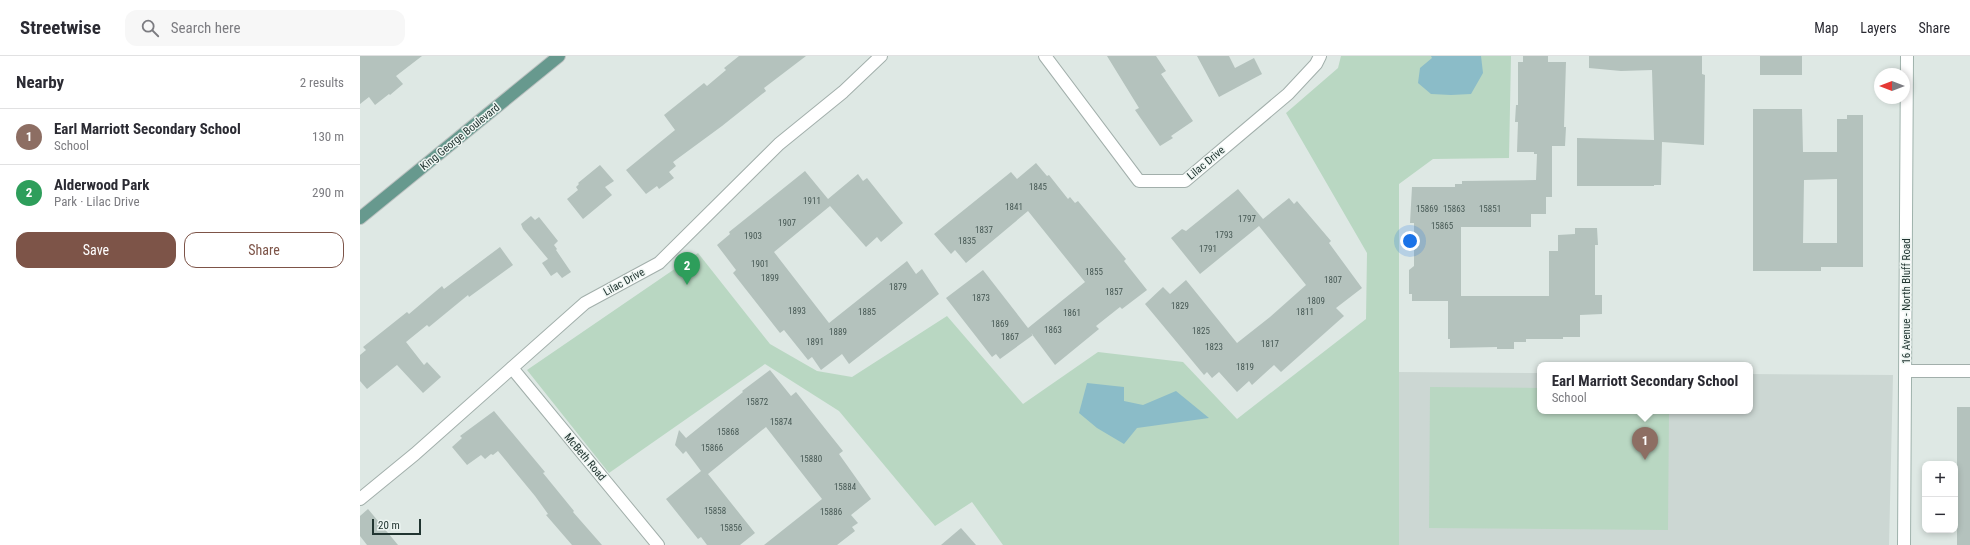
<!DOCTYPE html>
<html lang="en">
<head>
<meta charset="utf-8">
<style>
	:root { --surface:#fff; --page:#f7f7f7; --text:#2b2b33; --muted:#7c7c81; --line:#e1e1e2; --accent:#7d5448 }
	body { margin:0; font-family:"Roboto Condensed",sans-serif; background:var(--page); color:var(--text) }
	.controls { position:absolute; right:12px; bottom:12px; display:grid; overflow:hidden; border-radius:8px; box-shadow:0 2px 6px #0003 }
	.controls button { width:36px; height:36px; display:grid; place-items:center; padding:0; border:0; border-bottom:1px solid var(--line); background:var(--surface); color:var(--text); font:20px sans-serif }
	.compass { position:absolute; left:1514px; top:12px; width:36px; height:36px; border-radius:50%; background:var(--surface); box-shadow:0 2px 6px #0003; rotate:270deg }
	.scale { position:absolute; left:12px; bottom:10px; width:49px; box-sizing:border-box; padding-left:4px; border:2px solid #213531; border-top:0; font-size:11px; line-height:14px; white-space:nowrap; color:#213531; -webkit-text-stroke:3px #eef5f2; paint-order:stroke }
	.you { position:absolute; left:1050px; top:185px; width:14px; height:14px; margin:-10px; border:3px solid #fff; border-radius:50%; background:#1a73e8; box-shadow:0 0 0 6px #1a73e833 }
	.badge { display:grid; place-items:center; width:26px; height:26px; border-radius:50%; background:var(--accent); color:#fff; font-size:13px; font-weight:700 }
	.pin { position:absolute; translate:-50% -33px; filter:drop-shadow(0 1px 2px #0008) }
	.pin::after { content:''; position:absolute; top:21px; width:14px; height:12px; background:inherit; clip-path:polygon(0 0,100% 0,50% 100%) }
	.popup { position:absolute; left:1177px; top:306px; width:216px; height:52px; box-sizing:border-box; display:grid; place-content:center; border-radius:8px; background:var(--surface); filter:drop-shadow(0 1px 3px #0005); font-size:13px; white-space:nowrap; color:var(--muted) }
	.popup b { font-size:15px; color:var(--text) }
	.popup::after { content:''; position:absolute; left:50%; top:100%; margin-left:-8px; border:8px solid transparent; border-top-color:var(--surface) }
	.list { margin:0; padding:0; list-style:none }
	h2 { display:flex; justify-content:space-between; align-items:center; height:52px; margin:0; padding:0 16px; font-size:17px }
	h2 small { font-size:13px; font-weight:400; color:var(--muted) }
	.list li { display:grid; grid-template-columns:26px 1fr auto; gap:12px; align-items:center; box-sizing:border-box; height:56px; padding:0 16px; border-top:1px solid var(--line) }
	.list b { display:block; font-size:15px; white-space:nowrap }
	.list p { margin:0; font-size:13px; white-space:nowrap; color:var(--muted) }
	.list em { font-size:13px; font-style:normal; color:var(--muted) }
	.actions { display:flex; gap:8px; padding:12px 16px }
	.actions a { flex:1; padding:9px 0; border:1px solid var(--accent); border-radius:12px; text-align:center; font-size:14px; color:var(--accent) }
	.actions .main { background:var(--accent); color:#fff }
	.icon { flex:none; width:22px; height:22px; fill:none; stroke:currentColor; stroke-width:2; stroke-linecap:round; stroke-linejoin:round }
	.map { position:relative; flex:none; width:1610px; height:489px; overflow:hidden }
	header { display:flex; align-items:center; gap:24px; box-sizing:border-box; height:56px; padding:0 20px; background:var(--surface); border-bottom:1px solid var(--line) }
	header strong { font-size:19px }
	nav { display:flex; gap:22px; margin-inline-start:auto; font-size:14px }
	.search { width:280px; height:36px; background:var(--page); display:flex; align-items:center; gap:10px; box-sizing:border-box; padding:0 14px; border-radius:12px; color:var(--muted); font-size:15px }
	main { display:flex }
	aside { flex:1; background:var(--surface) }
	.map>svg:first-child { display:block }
</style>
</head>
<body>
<header>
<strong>Streetwise</strong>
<div class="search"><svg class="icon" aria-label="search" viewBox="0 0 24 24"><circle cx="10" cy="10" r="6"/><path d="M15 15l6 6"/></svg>Search here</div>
<nav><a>Map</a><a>Layers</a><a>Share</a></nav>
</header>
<main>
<aside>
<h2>Nearby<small>2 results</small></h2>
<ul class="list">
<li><span class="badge" style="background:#8d6e63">1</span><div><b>Earl Marriott Secondary School</b><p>School</p></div><em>130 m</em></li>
<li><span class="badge" style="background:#2e9e5b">2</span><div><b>Alderwood Park</b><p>Park · Lilac Drive</p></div><em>290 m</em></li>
</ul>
<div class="actions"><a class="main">Save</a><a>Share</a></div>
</aside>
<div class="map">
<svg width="1610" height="489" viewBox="0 0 1610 489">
	<rect width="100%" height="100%" fill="#dee8e4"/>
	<!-- built -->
	<polygon fill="#ccd7d3" points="1038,316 1180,317 1180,355 1390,355 1390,318 1533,319 1529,489 1039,489"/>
	<!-- green -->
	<g fill="#b9d7c2">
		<polygon points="981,0 1151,0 1149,102 1073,103 1039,128 1039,489 643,489 612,446 575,470 479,355 405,308 249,417 167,314 338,197 410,288 457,315 492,321 587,260 663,348 738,296 823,306 877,363 1006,263 1007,197 926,57 978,12"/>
		<polygon points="1070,331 1180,332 1180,355 1309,355 1308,474 1069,472"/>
	</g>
	<!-- water -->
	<g fill="#8bbcc8">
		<polygon points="1071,0 1121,0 1123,17 1111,38 1091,39 1071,38 1058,27 1060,12 1072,2"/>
		<polygon points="727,327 764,331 764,345 783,349 816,335 849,362 777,372 764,388 737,372 719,357"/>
	</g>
	<!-- building -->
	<g fill="#b4c2bd" fill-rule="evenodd">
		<polygon points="0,0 62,0 36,20 43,28 30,39 29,38 15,49 9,41 0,48"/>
		<polygon points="379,0 446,0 404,32 406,35 362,70 313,106 316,110 309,116 314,122 299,133 297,130 286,138 266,114 315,74 304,59 344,27 347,30 366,14 364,12"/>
		<polygon points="747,0 796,0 806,15 801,18 833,65 811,80 813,82 800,90 775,54 779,52"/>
		<polygon points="837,0 869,0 875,12 894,2 902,18 859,41"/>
		<polygon points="1163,0 1188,0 1188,6 1206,6 1204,71 1206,71 1205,90 1192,90 1192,141 1186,141 1186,158 1171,158 1171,171 1101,171 1101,240 1189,240 1189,195 1198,195 1198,179 1215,178 1215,172 1237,172 1238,189 1235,189 1235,239 1242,239 1242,258 1220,259 1220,281 1203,281 1203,283 1166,283 1166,286 1154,286 1154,293 1137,293 1137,291 1090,292 1090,283 1088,283 1088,245 1052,245 1052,238 1049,238 1049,214 1054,210 1054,167 1050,167 1052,131 1095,131 1095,128 1102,128 1102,125 1176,124 1177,98 1174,98 1174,96 1157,96 1158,66 1155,66 1156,49 1158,49 1158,6 1163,6"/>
		<polygon points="1229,0 1342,0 1342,18 1345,19 1344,89 1302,86 1301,129 1294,129 1294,130 1217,130 1217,82 1294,84 1292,14 1261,15 1229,12"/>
		<rect x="1400" y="0" width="42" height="19"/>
		<path d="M1393 53H1442L1443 96H1477V63H1487V59H1503V211H1461V215H1393ZM1477 123V187H1443L1444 124Z"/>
		<polygon points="676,107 687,120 689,119 708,143 710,141 715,147 718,145 766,203 764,205 787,234 762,253 760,251 736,270 739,273 695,309 671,277 673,279 640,303 636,298 632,301 586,242 623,214 668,272 725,226 668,155 606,207 595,194 591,198 574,178 651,116 657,123"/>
		<polygon points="240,109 254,125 245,131 252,139 223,163 207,143 218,134 216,131 219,128 218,127"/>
		<polygon points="445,115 468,143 498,118 503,125 507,122 543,167 521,186 517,181 506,191 470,150 414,196 469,267 547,205 556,218 562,213 579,238 489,308 482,298 461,314 452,301 448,304 424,274 420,277 373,217 376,214 357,189 370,178 369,176"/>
		<polygon points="878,133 903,163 929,142 934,148 937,145 971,185 969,187 1002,232 976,252 984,260 921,316 914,309 892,329 889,325 877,336 859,316 852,322 847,316 844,319 785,248 803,231 810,238 826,224 877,287 910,261 946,229 899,170 840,218 811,182 822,173 826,175"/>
		<polygon points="171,160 175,164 179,161 198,185 194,189 197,193 196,194 211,216 202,222 197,216 191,220 182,207 188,203 163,173 161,168"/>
		<polygon points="140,191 153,209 109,241 108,239 69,271 67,269 46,286 64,309 67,306 81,321 63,337 37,309 7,333 0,325 0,299 6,294 3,291 47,256 49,258 82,230 84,233"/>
		<polygon points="410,314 431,340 436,336 467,375 483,395 479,398 511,443 491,459 498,467 492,471 495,475 477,489 404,489 462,443 406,371 348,418 395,477 380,489 347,489 341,481 338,483 306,443 341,415 326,395 323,398 315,389 319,374 326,382 383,336 382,335"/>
		<rect x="1597" y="351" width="13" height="138"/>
		<polygon points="134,355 185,416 183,417 214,455 213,456 242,489 212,489 186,459 188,458 175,440 138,395 133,399 131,398 125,403 121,399 107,409 92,391 102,382 100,380"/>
		<polygon points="8,453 38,489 7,489 0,480 0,460"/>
		<polygon points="601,472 616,489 581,489"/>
	</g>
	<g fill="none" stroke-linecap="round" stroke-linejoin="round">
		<defs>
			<g id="minor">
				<polyline points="685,0 779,125 825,125 928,38 956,8 960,0"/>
				<polyline points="152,312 298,489"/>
				<polyline points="1546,315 1610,315"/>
				<polyline points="0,443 55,398 225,247 299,207 419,88 483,36 521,0"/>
			</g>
			<polyline id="secondary" points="1544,489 1547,0"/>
			<polyline id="primary" points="0,162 199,0"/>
		</defs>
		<!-- minor casing -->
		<use href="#minor" stroke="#a2afab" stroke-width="14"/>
		<!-- secondary casing -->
		<use href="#secondary" stroke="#9fb2ac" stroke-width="14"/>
		<!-- primary casing -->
		<use href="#primary" stroke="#bcc2c1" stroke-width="14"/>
		<!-- minor -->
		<use href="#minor" stroke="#fff" stroke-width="12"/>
		<!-- secondary -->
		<use href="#secondary" stroke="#fff" stroke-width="12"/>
		<!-- primary -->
		<use href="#primary" stroke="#67998e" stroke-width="12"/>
	</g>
	<g text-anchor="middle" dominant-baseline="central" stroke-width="3" stroke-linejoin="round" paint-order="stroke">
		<!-- number labels -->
		<g font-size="9" fill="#465854">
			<text x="678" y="131">1845</text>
			<text x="452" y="145">1911</text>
			<text x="654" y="151">1841</text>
			<text x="1067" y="153">15869</text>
			<text x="1094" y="153">15863</text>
			<text x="1130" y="153">15851</text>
			<text x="887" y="163">1797</text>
			<text x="427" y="167">1907</text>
			<text x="1082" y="170">15865</text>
			<text x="624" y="174">1837</text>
			<text x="864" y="179">1793</text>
			<text x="393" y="180">1903</text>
			<text x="607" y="185">1835</text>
			<text x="848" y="193">1791</text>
			<text x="400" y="208">1901</text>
			<text x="734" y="216">1855</text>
			<text x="410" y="222">1899</text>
			<text x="973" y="224">1807</text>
			<text x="538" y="231">1879</text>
			<text x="754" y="236">1857</text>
			<text x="621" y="242">1873</text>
			<text x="956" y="245">1809</text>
			<text x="820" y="250">1829</text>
			<text x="437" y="255">1893</text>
			<text x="507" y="256">1885</text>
			<text x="945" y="256">1811</text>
			<text x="712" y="257">1861</text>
			<text x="640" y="268">1869</text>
			<text x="693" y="274">1863</text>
			<text x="841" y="275">1825</text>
			<text x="478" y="276">1889</text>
			<text x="650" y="281">1867</text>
			<text x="455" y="286">1891</text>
			<text x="910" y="288">1817</text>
			<text x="854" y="291">1823</text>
			<text x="885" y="311">1819</text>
			<text x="397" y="346">15872</text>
			<text x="421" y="366">15874</text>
			<text x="368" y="376">15868</text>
			<text x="352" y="392">15866</text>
			<text x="451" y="403">15880</text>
			<text x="485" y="431">15884</text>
			<text x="355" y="455">15858</text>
			<text x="471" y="456">15886</text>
			<text x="371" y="472">15856</text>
		</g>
		<!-- street labels -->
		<g font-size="11" fill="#213531" stroke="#eef5f2">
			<text transform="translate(100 81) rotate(-39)">King George Boulevard</text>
			<text transform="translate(846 107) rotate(-40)">Lilac Drive</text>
			<text transform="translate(264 226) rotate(-29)">Lilac Drive</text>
			<text transform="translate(1546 245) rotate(-90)">16 Avenue - North Bluff Road</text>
			<text transform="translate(225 401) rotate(50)">McBeth Road</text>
		</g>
	</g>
</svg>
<div class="controls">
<button>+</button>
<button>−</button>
</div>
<svg class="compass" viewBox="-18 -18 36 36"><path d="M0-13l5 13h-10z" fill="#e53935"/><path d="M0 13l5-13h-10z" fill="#7c7c81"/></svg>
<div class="scale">20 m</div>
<div class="you"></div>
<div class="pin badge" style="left:1285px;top:404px;background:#8d6e63">1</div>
<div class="popup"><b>Earl Marriott Secondary School</b>School</div>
<div class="pin badge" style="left:327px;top:229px;background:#2e9e5b">2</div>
</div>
</main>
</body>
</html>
